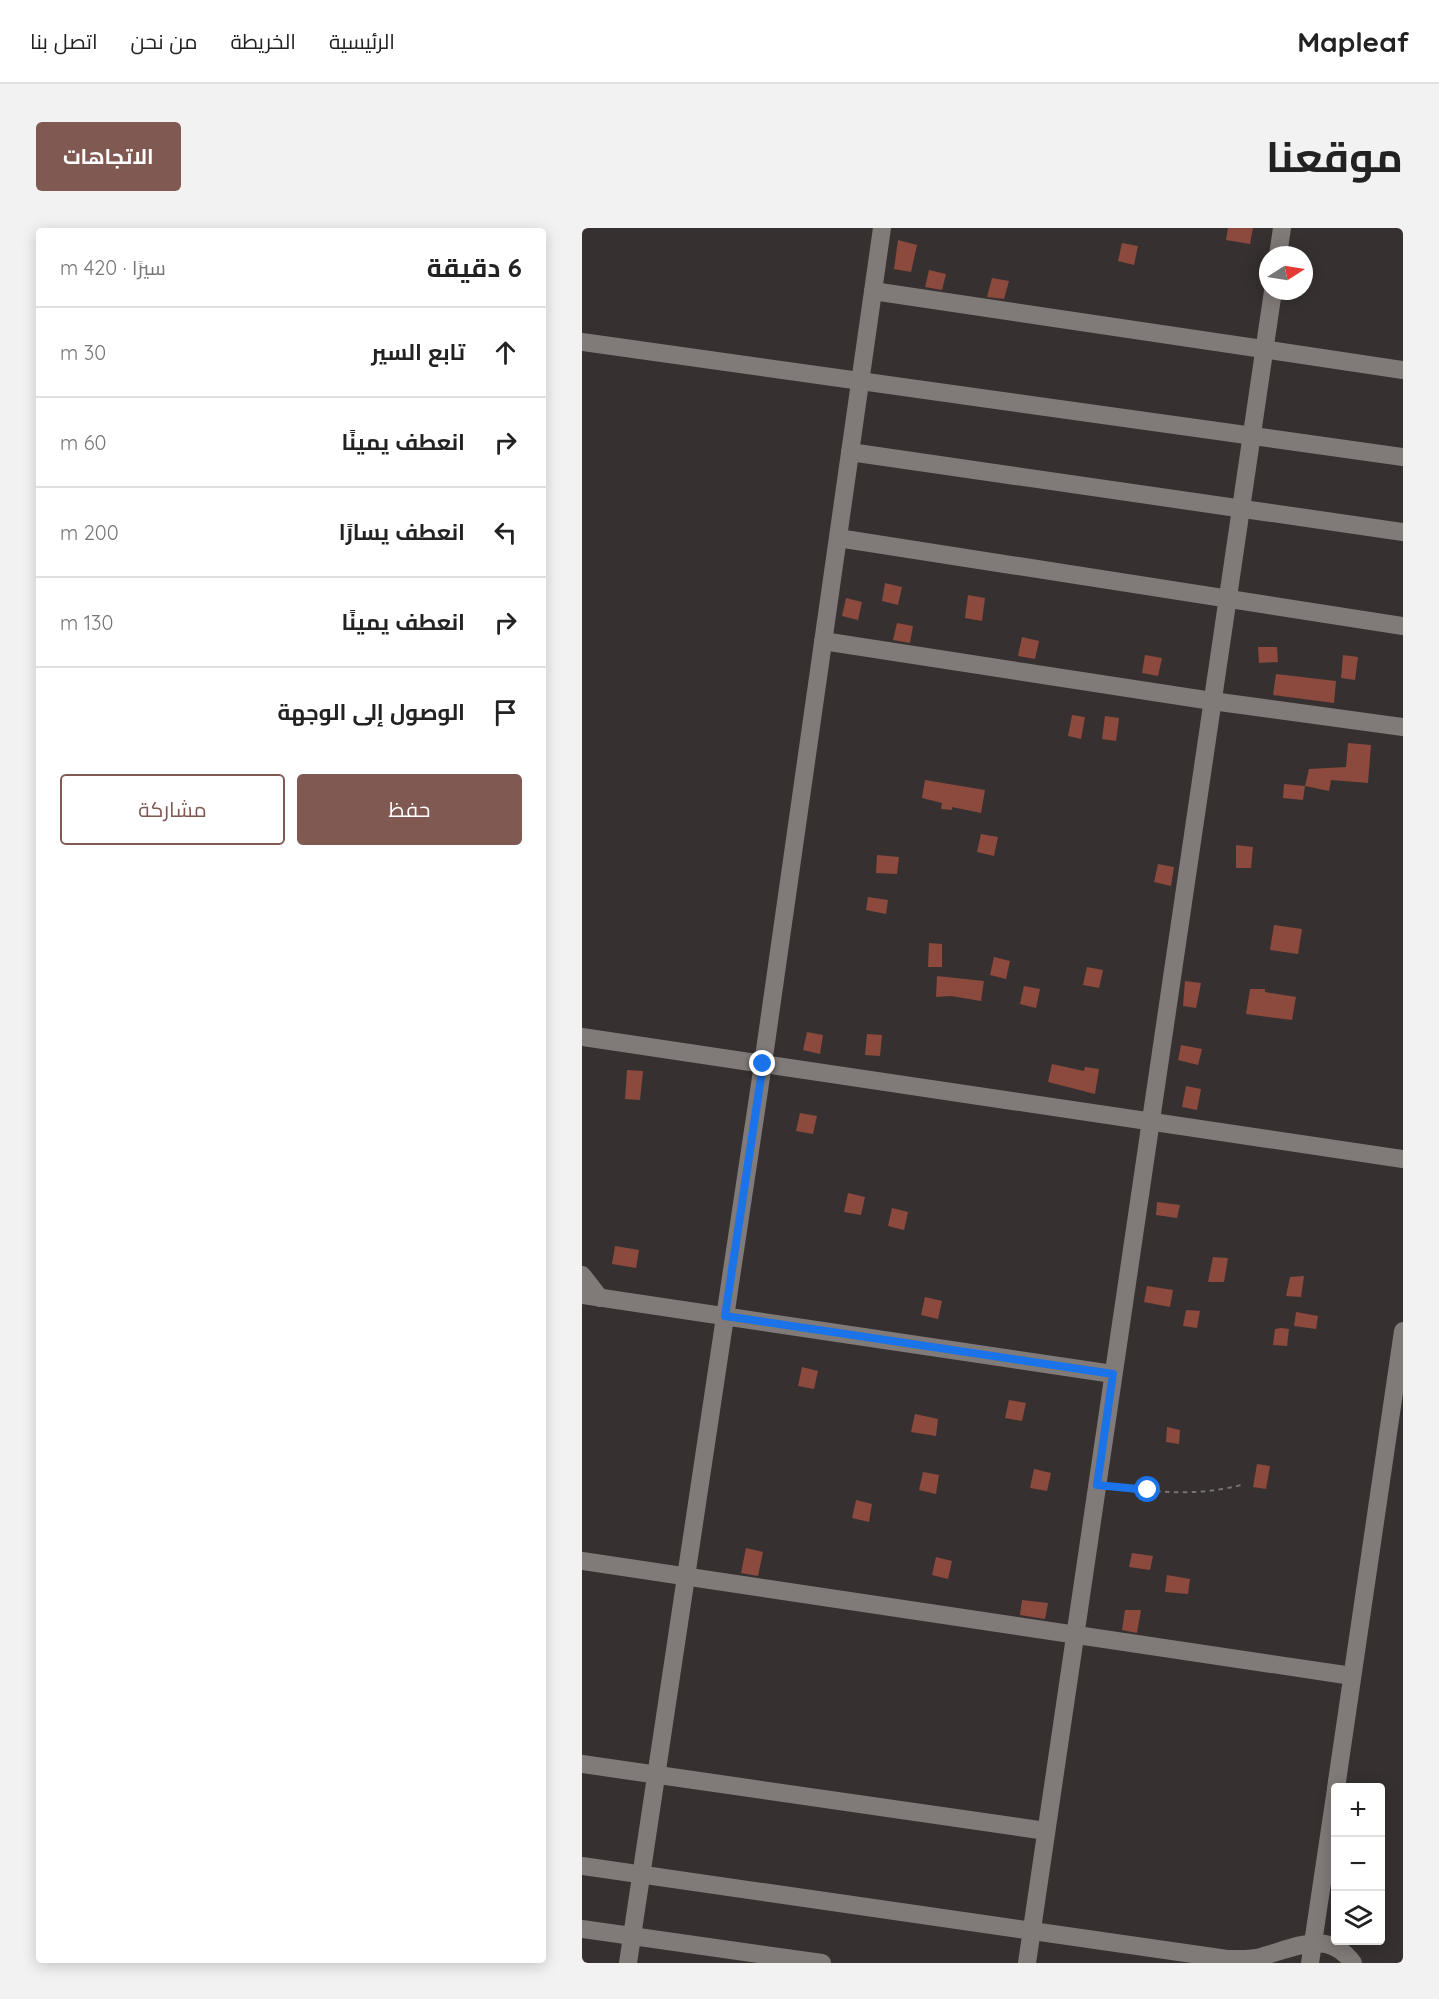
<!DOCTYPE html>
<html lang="ar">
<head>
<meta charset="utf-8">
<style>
	:root { --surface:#fff; --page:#f2f2f2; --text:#222; --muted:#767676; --line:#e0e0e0; --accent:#805952 }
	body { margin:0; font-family:Quicksand,Cairo,sans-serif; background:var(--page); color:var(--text); direction:rtl }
	.controls { position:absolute; right:18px; bottom:18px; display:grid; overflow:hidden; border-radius:6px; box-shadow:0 3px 15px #0003 }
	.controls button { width:54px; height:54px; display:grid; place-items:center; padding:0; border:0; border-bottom:2px solid var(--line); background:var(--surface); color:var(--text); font:30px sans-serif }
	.compass { position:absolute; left:677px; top:18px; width:54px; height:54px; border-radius:50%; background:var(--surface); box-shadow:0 3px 15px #0003; rotate:78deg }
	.stop { position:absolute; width:18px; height:18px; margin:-14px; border:4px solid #1a73e8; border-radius:50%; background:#fff }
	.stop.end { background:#1a73e8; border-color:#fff; box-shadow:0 2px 6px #0008 }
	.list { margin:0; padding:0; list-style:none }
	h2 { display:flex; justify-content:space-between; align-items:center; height:78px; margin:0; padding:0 24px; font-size:26px }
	h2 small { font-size:20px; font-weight:400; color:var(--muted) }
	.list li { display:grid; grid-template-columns:39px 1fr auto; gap:18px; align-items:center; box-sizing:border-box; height:90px; padding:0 24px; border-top:2px solid var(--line) }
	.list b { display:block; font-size:22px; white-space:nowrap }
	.list em { font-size:20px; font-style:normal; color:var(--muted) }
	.actions { display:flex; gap:12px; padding:18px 24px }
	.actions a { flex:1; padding:14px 0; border:2px solid var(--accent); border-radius:6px; text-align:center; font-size:21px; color:var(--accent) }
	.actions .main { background:var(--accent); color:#fff }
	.icon { flex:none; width:33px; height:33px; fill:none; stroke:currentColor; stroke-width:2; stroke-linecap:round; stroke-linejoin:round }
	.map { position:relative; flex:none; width:821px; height:1735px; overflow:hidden; direction:ltr; border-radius:6px }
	header { display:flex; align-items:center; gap:36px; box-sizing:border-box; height:84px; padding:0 30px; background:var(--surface); border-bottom:2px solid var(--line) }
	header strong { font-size:28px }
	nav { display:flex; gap:33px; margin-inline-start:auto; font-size:21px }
	.intro { display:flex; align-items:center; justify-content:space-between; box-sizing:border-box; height:144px; padding:0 36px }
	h1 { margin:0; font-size:42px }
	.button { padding:15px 27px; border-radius:6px; background:var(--accent); color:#fff; font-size:21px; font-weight:700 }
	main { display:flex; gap:36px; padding:0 36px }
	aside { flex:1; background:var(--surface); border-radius:6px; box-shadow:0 3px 15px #0003 }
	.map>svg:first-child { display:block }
</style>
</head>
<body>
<header>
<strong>Mapleaf</strong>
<nav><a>الرئيسية</a><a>الخريطة</a><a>من نحن</a><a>اتصل بنا</a></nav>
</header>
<div class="intro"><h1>موقعنا</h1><a class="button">الاتجاهات</a></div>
<main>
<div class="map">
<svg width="821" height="1735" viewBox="0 0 821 1735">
	<rect width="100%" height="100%" fill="#363130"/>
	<!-- building -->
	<g fill="#8c493d">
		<polygon points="646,0 671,0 668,16 644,12"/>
		<polygon points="316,12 335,17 329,44 312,41"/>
		<polygon points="540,15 556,18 552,37 536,33"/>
		<polygon points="347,42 364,46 360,62 343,59"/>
		<polygon points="410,50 427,53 422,71 405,69"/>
		<polygon points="303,355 320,359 316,377 300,373"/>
		<polygon points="386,367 403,370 400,393 383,390"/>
		<polygon points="264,370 280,374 276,392 260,388"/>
		<polygon points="315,395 331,398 328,415 311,412"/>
		<polygon points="440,409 457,413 453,431 436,428"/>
		<polygon points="676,419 695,419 696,434 677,435"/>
		<polygon points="563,427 580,430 576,448 560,445"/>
		<polygon points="761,427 776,429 773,452 759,450"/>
		<polygon points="694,446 754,453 752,475 691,467"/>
		<polygon points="490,487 503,489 499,511 486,508"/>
		<polygon points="523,488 537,490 534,513 520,511"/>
		<polygon points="766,515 789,517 786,555 749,552 747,563 723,558 727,541 764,539"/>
		<polygon points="343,552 403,562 399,585 370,579 370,582 359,581 360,575 340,570"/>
		<polygon points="702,556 723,558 721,572 701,570"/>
		<polygon points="399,606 416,609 412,628 395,624"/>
		<polygon points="654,617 671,619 669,640 654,640"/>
		<polygon points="295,627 317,629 315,646 294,645"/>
		<polygon points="576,636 592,639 589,658 572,654"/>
		<polygon points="286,669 306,672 304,686 284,682"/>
		<polygon points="692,697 720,701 716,726 688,722"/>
		<polygon points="347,715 360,716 360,739 346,739"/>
		<polygon points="412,729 428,733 424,751 408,747"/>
		<polygon points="505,739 521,742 517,760 501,757"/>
		<polygon points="355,748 402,753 399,773 369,768 354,769"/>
		<polygon points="603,753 619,755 614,780 601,778"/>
		<polygon points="442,758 458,761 454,780 438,776"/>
		<polygon points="668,761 683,761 683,764 714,769 710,792 664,786"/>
		<polygon points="225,804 241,807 238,826 221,822"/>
		<polygon points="285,806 300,807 298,828 283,827"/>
		<polygon points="599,817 620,821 616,837 596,832"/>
		<polygon points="470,836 502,843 503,839 517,841 513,866 466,854"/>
		<polygon points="45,842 61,843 58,872 43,871"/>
		<polygon points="604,858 619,861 615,882 600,879"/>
		<polygon points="218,885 235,888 231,906 214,903"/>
		<polygon points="266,965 283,969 279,987 262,984"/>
		<polygon points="575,974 598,977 595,990 574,987"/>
		<polygon points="310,980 326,984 322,1002 306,998"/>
		<polygon points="33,1018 57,1022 54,1040 30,1036"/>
		<polygon points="631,1029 646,1030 642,1054 626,1054"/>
		<polygon points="722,1048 719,1069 704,1068 708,1049"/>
		<polygon points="565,1058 591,1062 588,1079 562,1074"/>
		<polygon points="343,1069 360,1073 356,1091 339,1087"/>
		<polygon points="604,1082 618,1083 615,1100 601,1098"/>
		<polygon points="714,1084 736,1088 734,1101 712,1098"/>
		<polygon points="699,1100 707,1101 705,1118 691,1117 693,1101"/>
		<polygon points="220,1139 236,1143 232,1161 216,1158"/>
		<polygon points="427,1172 444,1175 440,1193 423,1190"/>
		<polygon points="333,1186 356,1191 354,1208 329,1204"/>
		<polygon points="585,1199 598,1202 597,1216 584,1214"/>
		<polygon points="675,1236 688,1238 684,1261 671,1259"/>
		<polygon points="452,1241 469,1245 465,1263 448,1260"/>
		<polygon points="341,1244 357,1247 354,1266 337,1262"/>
		<polygon points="274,1272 290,1276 287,1294 270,1290"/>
		<polygon points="164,1320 181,1324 176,1348 159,1345"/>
		<polygon points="550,1325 571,1328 568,1342 547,1339"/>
		<polygon points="354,1329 370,1333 366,1351 350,1347"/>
		<polygon points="585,1347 608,1351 606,1366 583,1364"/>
		<polygon points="440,1372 466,1375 463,1391 438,1387"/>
		<polygon points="543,1382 559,1382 555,1405 540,1402"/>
	</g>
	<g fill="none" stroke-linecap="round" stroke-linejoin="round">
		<!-- path -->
		<path stroke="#777372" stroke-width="2" stroke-dasharray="4.5 4.5" stroke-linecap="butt" d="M529 1259C579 1264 614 1269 663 1256"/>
		<!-- minor -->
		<g stroke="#807a79" stroke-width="18">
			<polyline points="696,27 700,0"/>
			<polyline points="291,63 821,142"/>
			<polyline points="0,114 821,229"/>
			<polyline points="268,224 821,304"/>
			<polyline points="256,310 821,398"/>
			<polyline points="241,413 630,473 821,499"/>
			<polyline points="0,809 821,931"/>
			<polyline points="0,1047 18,1070"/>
			<polyline points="0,1067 531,1146"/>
			<polyline points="0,1333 770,1448"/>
			<polyline points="0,1536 464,1603"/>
			<polyline points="754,1560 821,1103"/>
			<path d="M0 1638 645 1731C658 1731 670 1732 682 1728 714 1719 747 1701 771 1735"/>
			<polyline points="0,1701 240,1735"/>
			<polyline points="46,1735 181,836 300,0"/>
			<polyline points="445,1735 691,63"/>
			<polyline points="728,1735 754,1561"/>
		</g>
	</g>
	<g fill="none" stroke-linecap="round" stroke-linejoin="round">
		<!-- route -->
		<polyline stroke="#1a73e8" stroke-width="8" points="181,836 143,1088 531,1146 515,1257 566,1262"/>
	</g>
</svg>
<div class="controls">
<button>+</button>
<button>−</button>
<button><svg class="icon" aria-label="layers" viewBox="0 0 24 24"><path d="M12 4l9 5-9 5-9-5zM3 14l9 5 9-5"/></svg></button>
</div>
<svg class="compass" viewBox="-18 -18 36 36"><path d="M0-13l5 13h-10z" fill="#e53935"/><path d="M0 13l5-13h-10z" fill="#767676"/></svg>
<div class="stop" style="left:566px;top:1262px"></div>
<div class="stop end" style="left:181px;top:836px"></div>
</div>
<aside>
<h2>6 دقيقة<small>سيرًا · 420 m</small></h2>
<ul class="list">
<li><svg class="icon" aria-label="ahead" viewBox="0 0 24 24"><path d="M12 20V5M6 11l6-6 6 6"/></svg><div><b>تابع السير</b></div><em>30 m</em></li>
<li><svg class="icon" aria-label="right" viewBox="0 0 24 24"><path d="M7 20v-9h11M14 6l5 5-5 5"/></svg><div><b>انعطف يمينًا</b></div><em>60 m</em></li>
<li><svg class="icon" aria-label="left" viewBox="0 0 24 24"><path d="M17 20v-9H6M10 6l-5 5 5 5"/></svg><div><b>انعطف يسارًا</b></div><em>200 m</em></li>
<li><svg class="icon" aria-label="right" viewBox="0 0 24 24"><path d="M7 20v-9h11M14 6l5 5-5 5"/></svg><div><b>انعطف يمينًا</b></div><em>130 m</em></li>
<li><svg class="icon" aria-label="arrive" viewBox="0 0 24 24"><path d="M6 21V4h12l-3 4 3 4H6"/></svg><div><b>الوصول إلى الوجهة</b></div></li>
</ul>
<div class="actions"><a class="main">حفظ</a><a>مشاركة</a></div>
</aside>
</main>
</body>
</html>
